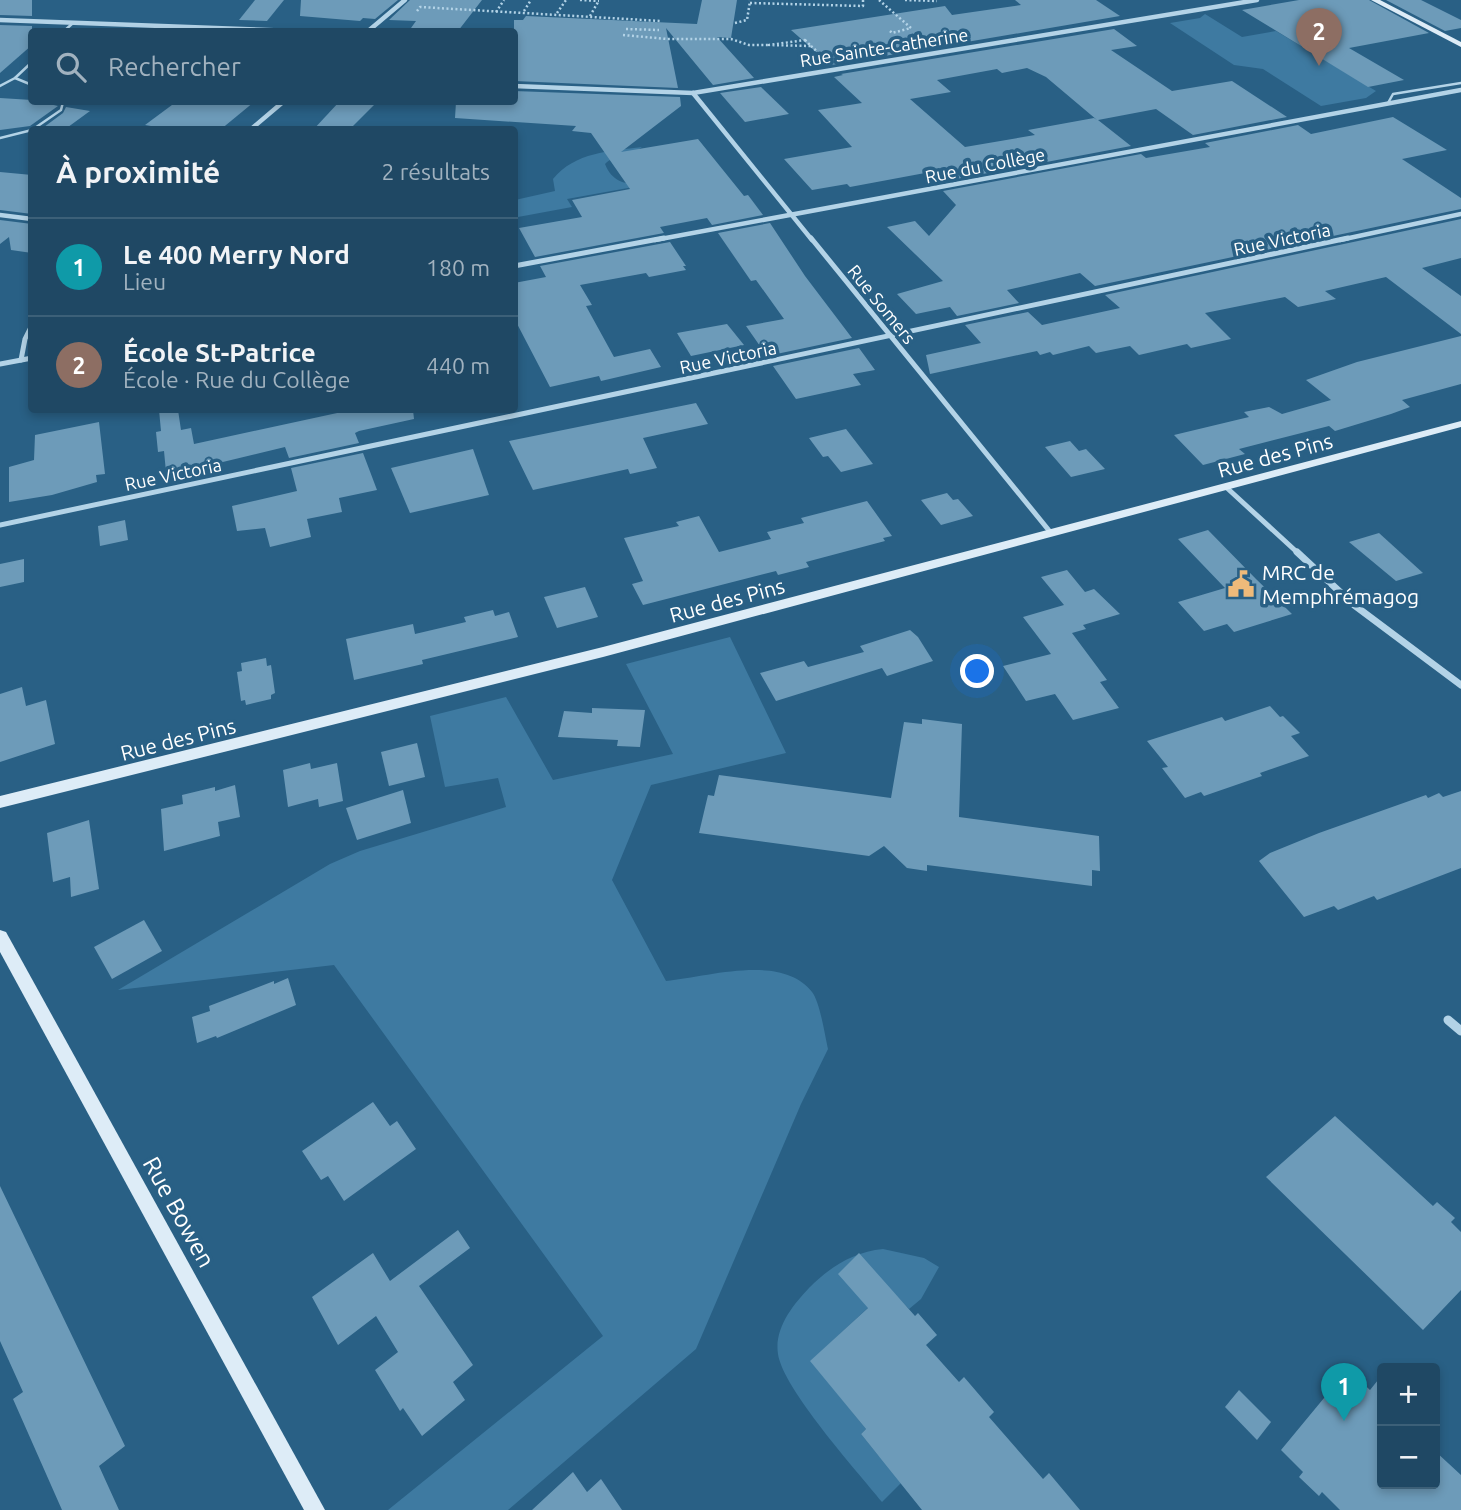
<!DOCTYPE html>
<html lang="fr">
<head>
<meta charset="utf-8">
<style>
	:root { --surface:#1f4864; --page:#274f6a; --text:#f1f3f6; --muted:#a1b2bf; --line:#3c6078; --accent:#e69b98 }
	body { margin:0; font-family:Ubuntu,sans-serif; background:var(--page); color:var(--text) }
	.controls { position:absolute; right:21px; bottom:21px; display:grid; overflow:hidden; border-radius:7px; box-shadow:0 4px 10px #0003 }
	.controls button { width:63px; height:63px; display:grid; place-items:center; padding:0; border:0; border-bottom:2px solid var(--line); background:var(--surface); color:var(--text); font:35px sans-serif }
	.you { position:absolute; left:978px; top:672px; width:24px; height:24px; margin:-18px; border:5px solid #fff; border-radius:50%; background:#1a73e8; box-shadow:0 0 0 10px #1a73e833 }
	.badge { display:grid; place-items:center; width:46px; height:46px; border-radius:50%; background:var(--accent); color:#fff; font-size:23px; font-weight:700 }
	.pin { position:absolute; translate:-50% -58px; filter:drop-shadow(0 2px 4px #0008) }
	.pin::after { content:''; position:absolute; top:37px; width:24px; height:21px; background:inherit; clip-path:polygon(0 0,100% 0,50% 100%) }
	.list { margin:0; padding:0; list-style:none }
	h2 { display:flex; justify-content:space-between; align-items:center; height:91px; margin:0; padding:0 28px; font-size:30px }
	h2 small { font-size:23px; font-weight:400; color:var(--muted) }
	.list li { display:grid; grid-template-columns:46px 1fr auto; gap:21px; align-items:center; box-sizing:border-box; height:98px; padding:0 28px; border-top:2px solid var(--line) }
	.list b { display:block; font-size:26px; white-space:nowrap }
	.list p { margin:0; font-size:23px; white-space:nowrap; color:var(--muted) }
	.list em { font-size:23px; font-style:normal; color:var(--muted) }
	.icon { flex:none; width:38px; height:38px; fill:none; stroke:currentColor; stroke-width:2; stroke-linecap:round; stroke-linejoin:round }
	.map { position:relative; flex:none; width:1461px; height:1510px; overflow:hidden }
	.search { position:absolute; background:var(--surface); box-shadow:0 4px 10px #0003; left:28px; top:28px; width:490px; height:77px; display:flex; align-items:center; gap:18px; box-sizing:border-box; padding:0 24px; border-radius:7px; color:var(--muted); font-size:26px }
	.panel { position:absolute; background:var(--surface); box-shadow:0 4px 10px #0003; left:28px; top:126px; width:490px; height:287px; border-radius:7px }
	.map>svg:first-child { display:block }
</style>
</head>
<body>
<div class="map">
<svg width="1461" height="1510" viewBox="0 0 1461 1510">
	<rect width="100%" height="100%" fill="#296085"/>
	<!-- green -->
	<g fill="#3e7aa1">
		<polygon points="1205,14 1242,37 1276,31 1376,91 1366,98 1321,106 1263,69 1234,65 1170,23 1200,18"/>
		<path d="M642 147C631 156 613 155 605 164 613 185 631 185 650 184L567 199 572 207 518 217 515 200 555 191 553 179C575 152 610 151 642 147Z"/>
		<path d="M730 637 786 753 651 785 612 880 666 981C708 977 782 953 812 992 820 1002 825 1036 828 1049L801 1104 696 1349 508 1510H388L603 1336 334 965 118 990 330 864 360 851 506 807 498 778 445 787 430 716 506 697 553 780 673 754 626 664Z"/>
		<path d="M883 1249 924 1258 939 1267 921 1299 909 1309 889 1288 811 1361 866 1429 861 1434 878 1455 906 1478 882 1502C857 1471 783 1389 778 1354 774 1328 793 1305 809 1288 830 1267 853 1252 883 1249Z"/>
	</g>
	<!-- building -->
	<g fill="#6d9bb9" fill-rule="evenodd">
		<polygon points="0,0 32,0 32,16 0,15"/>
		<polygon points="255,0 284,0 267,21 239,20"/>
		<polygon points="301,0 398,0 375,19 363,18 360,21 300,16"/>
		<polygon points="410,0 482,0 458,31 411,28 416,21 389,20"/>
		<polygon points="702,0 737,0 731,38 717,37 754,78 713,85 666,28 678,88 514,81 514,20 523,20 526,16 697,24"/>
		<polygon points="1015,0 1096,0 1120,16 831,65 791,30 945,6 952,15 1021,5"/>
		<polygon points="1299,0 1369,0 1429,33 1349,48 1404,80 1368,87 1242,10"/>
		<polygon points="1386,0 1421,0 1461,20 1461,28 1445,31"/>
		<polygon points="0,25 32,26 32,45 0,73"/>
		<path d="M1114 29 1137 46 1111 50 1172 91 1232 81 1287 117 1193 135 1156 109 1098 120 1131 146 935 183 925 173 850 187 847 184 812 190 784 159 852 147 818 110 862 103 834 77 843 75 841 74ZM1027 68 1046 77 1097 120 1094 118 1028 130 1035 135 965 147 910 99 951 92 937 80 997 69 1002 73Z"/>
		<polygon points="761,87 789,114 745,122 720,93"/>
		<polygon points="514,91 680,97 681,106 621,152 698,139 744,196 748,195 763,215 712,225 707,218 660,227 664,233 535,257 519,228 582,217 572,200 630,189 591,133 572,131 576,126 455,118 456,102 514,102"/>
		<polygon points="0,98 32,100 58,106 30,126 0,130"/>
		<polygon points="176,102 254,102 220,130 174,130 145,125"/>
		<polygon points="339,102 377,102 349,130 313,130"/>
		<polygon points="66,107 90,111 64,130 40,130 63,113"/>
		<polygon points="1393,117 1447,150 1402,159 1461,198 1461,209 1095,286 1080,273 1007,290 1019,303 957,316 950,307 916,314 897,294 943,281 887,227 915,221 929,236 956,205 943,191 1141,154 1146,158 1210,147 1205,143 1298,125 1311,134"/>
		<polygon points="0,172 32,175 32,214 0,210"/>
		<polygon points="1461,219 1461,258 1422,268 1461,296 1461,334 1386,277 1325,291 1336,299 1298,307 1285,297 1205,313 1231,339 1191,348 1187,344 1139,355 1130,346 1096,353 1089,346 1053,355 1050,352 1040,355 1037,351 930,374 926,355 981,343 965,325 1028,312 1042,325 1120,308 1105,295"/>
		<polygon points="0,220 32,224 32,253 11,250 9,237 0,244"/>
		<polygon points="770,223 805,276 852,338 767,356 746,326 784,319 756,280 751,281 718,233"/>
		<polygon points="670,242 686,266 683,266 686,270 649,277 646,273 580,285 592,305 586,306 614,357 650,349 661,367 601,381 599,376 550,387 514,318 514,283 546,277 540,266"/>
		<polygon points="727,324 744,345 691,356 677,333"/>
		<polygon points="1461,336 1461,384 1402,400 1410,407 1391,414 1335,431 1329,426 1239,449 1245,454 1203,465 1174,435 1249,417 1244,412 1269,407 1282,414 1331,400 1306,380 1357,362"/>
		<polygon points="859,348 875,370 853,374 861,385 796,399 773,366"/>
		<polygon points="696,403 708,424 643,438 657,468 630,474 628,469 533,490 509,441"/>
		<polygon points="159,410 178,410 181,430 191,428 194,444 351,410 413,410 414,419 359,431 355,433 359,443 289,458 285,447 173,474 173,471 166,472 164,451 158,452 156,432 161,431"/>
		<polygon points="99,422 105,474 96,475 97,482 52,495 9,502 9,467 34,460 35,435"/>
		<polygon points="846,429 873,464 841,472 828,456 823,457 809,438"/>
		<polygon points="1070,441 1079,451 1086,449 1105,469 1071,477 1045,447"/>
		<polygon points="473,449 489,495 410,513 391,468"/>
		<polygon points="363,453 377,490 339,498 342,512 307,519 311,537 270,547 265,528 237,531 232,506 297,491 291,468"/>
		<polygon points="947,493 953,500 958,499 973,516 941,525 921,500"/>
		<polygon points="867,501 892,536 883,538 885,541 806,562 809,567 778,575 776,571 643,605 632,584 643,581 624,538 679,526 676,522 699,516 719,552 771,539 767,532 804,523 801,518"/>
		<polygon points="125,520 128,540 100,546 98,526"/>
		<polygon points="1208,530 1256,579 1292,614 1234,632 1227,624 1204,631 1178,602 1225,588 1178,539"/>
		<polygon points="1379,533 1423,573 1396,581 1349,542"/>
		<polygon points="24,559 24,582 0,587 0,564"/>
		<polygon points="1067,570 1085,592 1094,589 1120,614 1083,625 1086,629 1072,633 1107,680 1100,682 1119,708 1073,720 1055,694 1026,701 1003,666 1051,654 1023,617 1064,605 1041,577"/>
		<polygon points="585,587 598,617 557,628 544,597"/>
		<polygon points="493,610 495,616 509,612 518,637 422,660 423,664 354,680 346,639 413,624 415,634 466,622 464,617"/>
		<polygon points="910,630 918,637 933,661 887,676 882,668 776,701 760,673 804,661 808,667 864,652 860,646"/>
		<polygon points="266,658 267,666 271,665 275,693 271,695 271,699 246,705 245,700 241,701 237,672 242,671 241,663"/>
		<polygon points="22,687 26,706 46,700 55,744 0,762 0,694"/>
		<polygon points="1270,706 1280,717 1283,716 1300,733 1291,736 1309,756 1260,773 1262,776 1204,796 1201,792 1185,798 1162,768 1168,767 1147,741 1222,717 1225,721"/>
		<polygon points="592,708 645,710 640,747 617,746 618,740 558,737 564,711 592,713"/>
		<polygon points="922,719 962,724 959,817 1099,836 1100,871 1092,870 1092,886 927,865 927,871 907,868 884,846 869,856 699,833 708,795 714,796 719,775 891,798 904,722 922,724"/>
		<polygon points="417,743 425,777 389,786 381,752"/>
		<polygon points="310,763 311,769 337,763 343,801 319,807 318,799 288,807 283,770"/>
		<polygon points="235,785 240,817 218,822 220,836 164,851 161,809 183,804 182,795 215,787 215,791"/>
		<polygon points="403,790 411,823 357,840 346,808"/>
		<polygon points="1461,791 1461,868 1377,900 1374,896 1338,910 1334,906 1304,917 1259,861 1270,853 1319,833 1395,806 1426,795 1428,798 1439,793 1443,797"/>
		<polygon points="89,820 99,889 71,897 70,877 53,882 47,833"/>
		<polygon points="144,920 162,951 112,979 94,947"/>
		<polygon points="288,978 296,1005 217,1038 216,1036 197,1043 192,1017 210,1011 209,1006 274,981 274,984"/>
		<polygon points="373,1102 390,1126 397,1121 416,1149 344,1201 328,1176 321,1180 302,1151"/>
		<polygon points="1335,1116 1433,1206 1437,1202 1455,1218 1451,1222 1461,1232 1461,1290 1423,1330 1266,1177"/>
		<polygon points="0,1186 125,1446 99,1466 119,1510 62,1510 13,1399 23,1392 0,1341"/>
		<polygon points="458,1230 470,1248 419,1286 473,1365 453,1382 465,1400 422,1436 403,1408 400,1411 375,1370 398,1352 376,1316 338,1345 312,1297 373,1253 390,1281"/>
		<polygon points="859,1253 915,1316 918,1313 937,1335 926,1345 959,1382 964,1377 994,1412 989,1417 1043,1479 1049,1473 1080,1510 922,1510 861,1434 866,1429 810,1361 868,1308 838,1274"/>
		<polygon points="1348,1369 1370,1390 1382,1375 1382,1484 1435,1484 1435,1451 1461,1475 1461,1510 1340,1510 1322,1492 1319,1496 1299,1477 1303,1472 1281,1450"/>
		<polygon points="1239,1390 1271,1422 1257,1440 1225,1407"/>
		<polygon points="573,1472 587,1492 601,1479 622,1510 532,1510"/>
	</g>
	<g fill="none" stroke-linecap="round" stroke-linejoin="round">
		<!-- path -->
		<g stroke="#b3d3e7" stroke-width="2.5" stroke-dasharray="2 2.5" stroke-linecap="butt">
			<polyline points="580,0 599,1"/>
			<polyline points="879,0 911,28 892,33 889,30"/>
			<polyline points="905,0 937,1"/>
			<polyline points="750,3 863,6 863,0"/>
			<polyline points="417,11 420,7 661,21"/>
			<polyline points="524,11 531,0"/>
			<polyline points="496,12 504,0"/>
			<polyline points="557,13 566,0"/>
			<polyline points="590,16 598,2"/>
			<polyline points="735,23 747,20 750,1"/>
			<polyline points="626,29 659,30"/>
			<polyline points="623,35 667,39 731,39 749,45 769,45"/>
			<polygon points="805,40 811,46 769,45"/>
			<polyline points="811,46 822,56"/>
		</g>
		<!-- lane -->
		<g stroke="#b3d3e7" stroke-width="2.5">
			<polyline points="63,32 73,23"/>
			<polyline points="15,78 32,85"/>
			<polyline points="0,86 15,78 32,62"/>
			<polyline points="1388,103 1393,94 1461,83"/>
			<polyline points="32,130 61,110 63,102"/>
			<polyline points="0,138 32,130"/>
		</g>
		<!-- street-far3 -->
		<g stroke="#b3d3e7" stroke-width="4.5">
			<polyline points="0,20 321,32"/>
			<polyline points="367,32 405,0"/>
			<polyline points="514,86 693,93 1257,0"/>
			<polyline points="693,93 812,240"/>
			<polyline points="250,130 283,102"/>
			<polyline points="0,215 32,219"/>
			<polyline points="655,240 1461,90"/>
			<polyline points="1340,240 1461,214"/>
		</g>
		<!-- street-far2 -->
		<g stroke="#b3d3e7" stroke-width="5">
			<polyline points="811,238 1051,533"/>
			<polyline points="514,266 664,238"/>
			<polyline points="21,360 25,339 32,325"/>
			<polyline points="0,364 32,358"/>
			<polyline points="1227,488 1299,554"/>
			<polyline points="0,525 1348,238"/>
		</g>
		<!-- street-far1 -->
		<polyline stroke="#b3d3e7" stroke-width="7" points="1297,552 1354,605 1461,685"/>
		<!-- street -->
		<polyline stroke="#b3d3e7" stroke-width="9" points="1448,1020 1461,1031"/>
		<!-- secondary -->
		<g fill="#ddecf7" fill-rule="evenodd">
			<polygon points="1371,0 1380,0 1461,42 1461,47"/>
			<polygon points="1461,421 1461,427 603,657 0,808 0,796 603,647"/>
			<polygon points="0,930 6,932 325,1510 304,1510 0,952"/>
		</g>
	</g>
	<!-- icons -->
	<defs>
		<symbol id="civic-bare" viewBox="-9 -9 18 18"><path d="M-.6-6.5H3V-4.5H.6V-3L4-1V1h2V6H-6V1h2V-1L-.6-3ZM-1.2 2.5V6h2.4V2.5Z" fill="#eeba7a" stroke="#296085" stroke-width="2.5" paint-order="stroke"/></symbol>
	</defs>
	<g fill-rule="evenodd">
		<use href="#civic-bare" x="1222" y="565" width="38" height="38"/>
	</g>
	<g text-anchor="middle" dominant-baseline="central" stroke-width="7" stroke-linejoin="round" paint-order="stroke">
		<!-- far-street labels -->
		<g font-size="18" fill="#fff" stroke="#296085">
			<text transform="translate(884 47) rotate(-9)">Rue Sainte-Catherine</text>
			<text transform="translate(985 165) rotate(-11)">Rue du Collège</text>
			<text transform="translate(1282 239) rotate(-12)">Rue Victoria</text>
			<text transform="translate(882 304) rotate(51)">Rue Somers</text>
			<text transform="translate(728 357) rotate(-12)">Rue Victoria</text>
			<text transform="translate(173 474) rotate(-12)">Rue Victoria</text>
		</g>
		<!-- street labels -->
		<g font-size="21" fill="#fff" stroke="#296085">
			<text transform="translate(1275 455) rotate(-15)">Rue des Pins</text>
			<text transform="translate(727 600) rotate(-15)">Rue des Pins</text>
			<text transform="translate(178 739) rotate(-14)">Rue des Pins</text>
		</g>
		<!-- poi labels -->
		<g font-size="21" fill="#fff" stroke="#296085" text-anchor="start">
			<text x="1262" y="572">MRC de<tspan x="1262" dy="24">Memphrémagog</tspan></text>
		</g>
		<!-- near-street labels -->
		<g font-size="24" fill="#fff" stroke="#296085">
			<text transform="translate(179 1212) rotate(61)">Rue Bowen</text>
		</g>
	</g>
</svg>
<div class="controls">
<button>+</button>
<button>−</button>
</div>
<div class="you"></div>
<div class="pin badge" style="left:1344px;top:1421px;background:#0f9aa8">1</div>
<div class="pin badge" style="left:1319px;top:66px;background:#8d6e63">2</div>
<div class="search"><svg class="icon" aria-label="search" viewBox="0 0 24 24"><circle cx="10" cy="10" r="6"/><path d="M15 15l6 6"/></svg>Rechercher</div>
<section class="panel">
<h2>À proximité<small>2 résultats</small></h2>
<ul class="list">
<li><span class="badge" style="background:#0f9aa8">1</span><div><b>Le 400 Merry Nord</b><p>Lieu</p></div><em>180 m</em></li>
<li><span class="badge" style="background:#8d6e63">2</span><div><b>École St-Patrice</b><p>École · Rue du Collège</p></div><em>440 m</em></li>
</ul>
</section>
</div>
</body>
</html>
